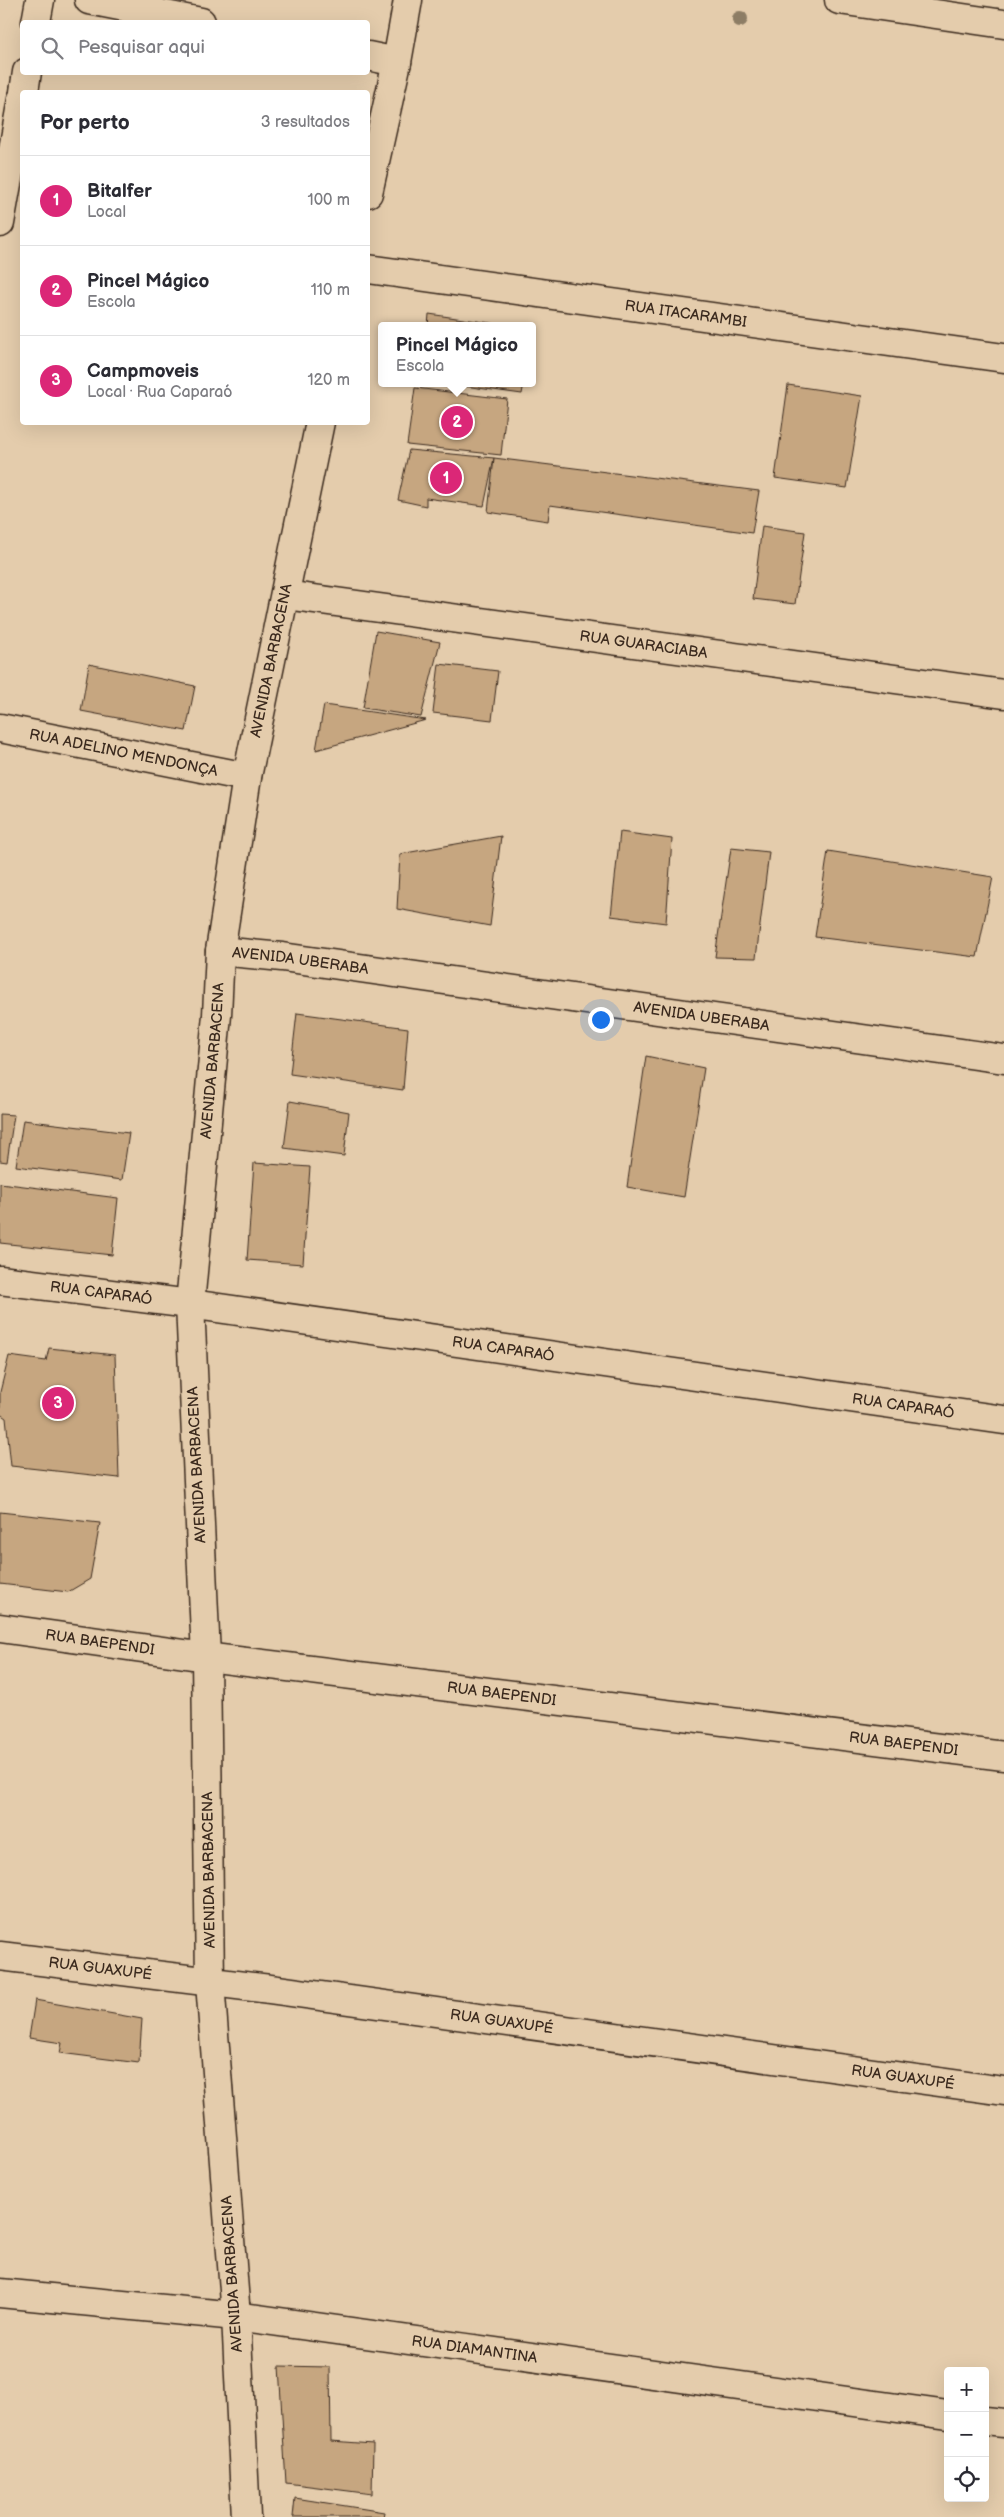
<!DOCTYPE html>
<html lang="pt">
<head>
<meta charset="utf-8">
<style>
	:root { --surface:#fff; --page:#f7f7f7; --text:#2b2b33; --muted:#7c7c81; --line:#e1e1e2; --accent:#db2777 }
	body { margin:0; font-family:"Balsamiq Sans",sans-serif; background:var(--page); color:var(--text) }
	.controls { position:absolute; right:15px; bottom:15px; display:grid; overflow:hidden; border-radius:5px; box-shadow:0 5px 20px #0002 }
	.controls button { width:45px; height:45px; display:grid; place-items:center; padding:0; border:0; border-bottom:1px solid var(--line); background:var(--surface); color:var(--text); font:25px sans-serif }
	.you { position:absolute; left:600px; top:1019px; width:18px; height:18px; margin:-12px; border:4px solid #fff; border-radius:50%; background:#1a73e8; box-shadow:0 0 0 8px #1a73e833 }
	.badge { display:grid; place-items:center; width:32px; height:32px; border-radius:50%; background:var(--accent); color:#fff; font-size:16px; font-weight:700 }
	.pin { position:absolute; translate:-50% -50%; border:2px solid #fff; box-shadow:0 1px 5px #0006 }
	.popup { position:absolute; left:378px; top:322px; width:158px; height:65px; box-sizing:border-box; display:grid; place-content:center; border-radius:5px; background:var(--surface); filter:drop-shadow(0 1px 4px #0005); font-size:16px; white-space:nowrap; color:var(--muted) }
	.popup b { font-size:19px; color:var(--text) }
	.popup::after { content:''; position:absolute; left:50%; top:100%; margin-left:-10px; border:10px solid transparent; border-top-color:var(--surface) }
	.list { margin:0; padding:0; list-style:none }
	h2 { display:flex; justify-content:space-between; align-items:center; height:65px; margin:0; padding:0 20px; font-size:21px }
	h2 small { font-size:16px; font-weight:400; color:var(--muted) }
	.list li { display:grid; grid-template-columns:32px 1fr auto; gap:15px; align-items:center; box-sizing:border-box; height:90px; padding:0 20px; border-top:1px solid var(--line) }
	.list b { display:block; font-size:19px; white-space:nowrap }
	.list p { margin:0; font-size:16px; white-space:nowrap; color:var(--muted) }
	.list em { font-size:16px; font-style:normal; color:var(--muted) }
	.icon { flex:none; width:28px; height:28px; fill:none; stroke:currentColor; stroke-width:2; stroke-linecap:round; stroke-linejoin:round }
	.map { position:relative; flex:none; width:1004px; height:2517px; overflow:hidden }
	.search { position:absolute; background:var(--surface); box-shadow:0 5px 20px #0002; left:20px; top:20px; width:350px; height:55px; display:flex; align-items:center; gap:12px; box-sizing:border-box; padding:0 18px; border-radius:5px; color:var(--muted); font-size:19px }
	.panel { position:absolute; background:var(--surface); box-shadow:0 5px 20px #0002; left:20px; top:90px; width:350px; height:335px; border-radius:5px }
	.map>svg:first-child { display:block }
</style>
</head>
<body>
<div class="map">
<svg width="1004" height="2517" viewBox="0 0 1004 2517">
	<rect width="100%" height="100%" fill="#e4ccac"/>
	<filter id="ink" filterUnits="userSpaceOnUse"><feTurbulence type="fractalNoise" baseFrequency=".02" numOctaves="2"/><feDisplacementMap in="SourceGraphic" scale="10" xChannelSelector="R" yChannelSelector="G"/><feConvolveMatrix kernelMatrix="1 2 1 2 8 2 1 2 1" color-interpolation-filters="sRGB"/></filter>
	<g filter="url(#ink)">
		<!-- building -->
		<g fill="#c6a680" stroke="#3b2a1e">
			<polygon points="429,314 511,326 428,326"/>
			<polygon points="442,383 524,383 522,394"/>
			<polygon points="788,385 862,396 847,488 775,478"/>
			<polygon points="415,388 507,399 501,455 407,445"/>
			<polygon points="409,450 494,458 484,506 426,498 426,506 398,500"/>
			<polygon points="494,458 759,491 752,533 550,505 548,521 488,512"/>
			<polygon points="762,526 805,532 795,604 753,599"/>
			<polygon points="376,631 440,642 421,717 363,708"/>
			<polygon points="89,664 195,686 186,731 81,711"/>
			<polygon points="439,664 498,671 492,720 433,713"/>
			<polygon points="324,705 426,720 316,750"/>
			<polygon points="620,832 672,839 666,923 611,916"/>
			<polygon points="501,836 490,926 397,909 400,854"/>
			<polygon points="731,848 769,852 756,958 715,957"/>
			<polygon points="828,851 993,877 977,957 815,937"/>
			<polygon points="297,1013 408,1028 403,1090 290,1074"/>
			<polygon points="646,1056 704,1068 684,1197 627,1187"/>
			<polygon points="290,1101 349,1112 344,1156 284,1148"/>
			<polygon points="0,1114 14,1115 7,1162 0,1161"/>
			<polygon points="23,1120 129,1133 122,1180 16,1166"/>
			<polygon points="254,1163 310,1167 303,1264 247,1260"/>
			<polygon points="0,1183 118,1198 112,1255 0,1243"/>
			<polygon points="49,1348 115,1355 119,1478 11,1466 6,1418 0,1414 0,1392 9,1356 46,1361"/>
			<polygon points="0,1512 100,1523 90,1579 68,1592 0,1584"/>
			<polygon points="35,2000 142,2019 139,2063 60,2053 62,2043 29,2038"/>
			<polygon points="279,2366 330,2367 331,2441 373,2444 372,2494 286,2483"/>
			<polygon points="295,2498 384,2512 383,2517 293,2517"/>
		</g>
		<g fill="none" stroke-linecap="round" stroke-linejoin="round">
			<defs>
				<g id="street">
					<polyline points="89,0 201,22"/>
					<polyline points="839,0 1004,24"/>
					<polyline points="36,22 40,0"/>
					<polyline points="368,56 397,62"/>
					<polyline points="24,92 27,72"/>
					<polyline points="0,223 22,99"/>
					<path id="s1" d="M368 269 1004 358"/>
					<path id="s2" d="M285 595 1004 694"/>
					<path id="s3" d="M0 728 247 777"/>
					<path id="s4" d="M0 1280 190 1304 1004 1420"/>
					<path id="s5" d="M0 1628 206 1657 1004 1756"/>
					<path id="s6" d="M0 1956 270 1989 1004 2091"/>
					<path id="s7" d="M0 2293 236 2316 948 2415"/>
					<polyline points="985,2421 1004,2423"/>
				</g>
				<g id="secondary">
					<polyline points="368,193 397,62 408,0"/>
					<path id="s8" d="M220 951 282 957 1004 1059"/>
					<path id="s9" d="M246 2517 236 2316 210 1983 206 1657 190 1304 217 1015 220 951 247 777 320 422"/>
				</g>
			</defs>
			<!-- street casing -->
			<use href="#street" stroke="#3b2a1e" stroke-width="31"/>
			<!-- secondary casing -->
			<use href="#secondary" stroke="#3b2a1e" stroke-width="31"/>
			<!-- street -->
			<use href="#street" stroke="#e4ccac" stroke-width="28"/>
			<!-- secondary -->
			<use href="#secondary" stroke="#e4ccac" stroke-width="28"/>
		</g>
		<!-- trees -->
		<circle fill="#8d7d65" cx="740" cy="19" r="8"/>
	</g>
	<g text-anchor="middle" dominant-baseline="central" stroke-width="4.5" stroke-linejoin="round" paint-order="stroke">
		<!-- street labels -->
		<g font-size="15" fill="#3b2a1e" stroke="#e4ccac">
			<text stroke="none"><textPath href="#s1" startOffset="321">RUA ITACARAMBI</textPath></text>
			<text stroke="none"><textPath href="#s2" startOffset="362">RUA GUARACIABA</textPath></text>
			<text stroke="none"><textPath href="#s9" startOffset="1864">AVENIDA BARBACENA</textPath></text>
			<text stroke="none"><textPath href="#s3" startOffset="126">RUA ADELINO MENDONÇA</textPath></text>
			<text stroke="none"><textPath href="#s8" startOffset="81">AVENIDA UBERABA</textPath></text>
			<text stroke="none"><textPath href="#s8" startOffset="486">AVENIDA UBERABA</textPath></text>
			<text stroke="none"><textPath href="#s9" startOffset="1459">AVENIDA BARBACENA</textPath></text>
			<text stroke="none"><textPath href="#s4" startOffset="102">RUA CAPARAÓ</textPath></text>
			<text stroke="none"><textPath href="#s4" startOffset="508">RUA CAPARAÓ</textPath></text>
			<text stroke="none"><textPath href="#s4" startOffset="912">RUA CAPARAÓ</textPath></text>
			<text transform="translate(197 1465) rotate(-93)">AVENIDA BARBACENA</text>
			<text stroke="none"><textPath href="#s5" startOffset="101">RUA BAEPENDI</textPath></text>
			<text stroke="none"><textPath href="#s5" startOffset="506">RUA BAEPENDI</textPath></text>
			<text stroke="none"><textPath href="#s5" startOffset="911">RUA BAEPENDI</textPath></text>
			<text transform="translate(209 1870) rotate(-91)">AVENIDA BARBACENA</text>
			<text stroke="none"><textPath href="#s6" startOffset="101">RUA GUAXUPÉ</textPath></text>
			<text stroke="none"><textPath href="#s6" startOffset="506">RUA GUAXUPÉ</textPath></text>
			<text stroke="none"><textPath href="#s6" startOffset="911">RUA GUAXUPÉ</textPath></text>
			<text transform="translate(232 2274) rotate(-94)">AVENIDA BARBACENA</text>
			<text stroke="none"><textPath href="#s7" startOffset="478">RUA DIAMANTINA</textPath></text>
		</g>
	</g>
</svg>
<div class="controls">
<button>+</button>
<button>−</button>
<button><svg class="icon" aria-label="locate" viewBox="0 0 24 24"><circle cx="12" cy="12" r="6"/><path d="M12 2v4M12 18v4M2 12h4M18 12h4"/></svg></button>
</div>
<div class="you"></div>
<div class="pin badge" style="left:446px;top:478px">1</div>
<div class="pin badge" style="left:457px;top:422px">2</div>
<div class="popup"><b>Pincel Mágico</b>Escola</div>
<div class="pin badge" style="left:58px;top:1403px">3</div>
<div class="search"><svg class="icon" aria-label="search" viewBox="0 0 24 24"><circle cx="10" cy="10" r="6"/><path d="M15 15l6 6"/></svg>Pesquisar aqui</div>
<section class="panel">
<h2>Por perto<small>3 resultados</small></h2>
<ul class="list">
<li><span class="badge">1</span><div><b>Bitalfer</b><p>Local</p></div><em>100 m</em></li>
<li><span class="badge">2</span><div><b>Pincel Mágico</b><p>Escola</p></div><em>110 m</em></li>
<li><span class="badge">3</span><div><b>Campmoveis</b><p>Local · Rua Caparaó</p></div><em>120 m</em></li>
</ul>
</section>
</div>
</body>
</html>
